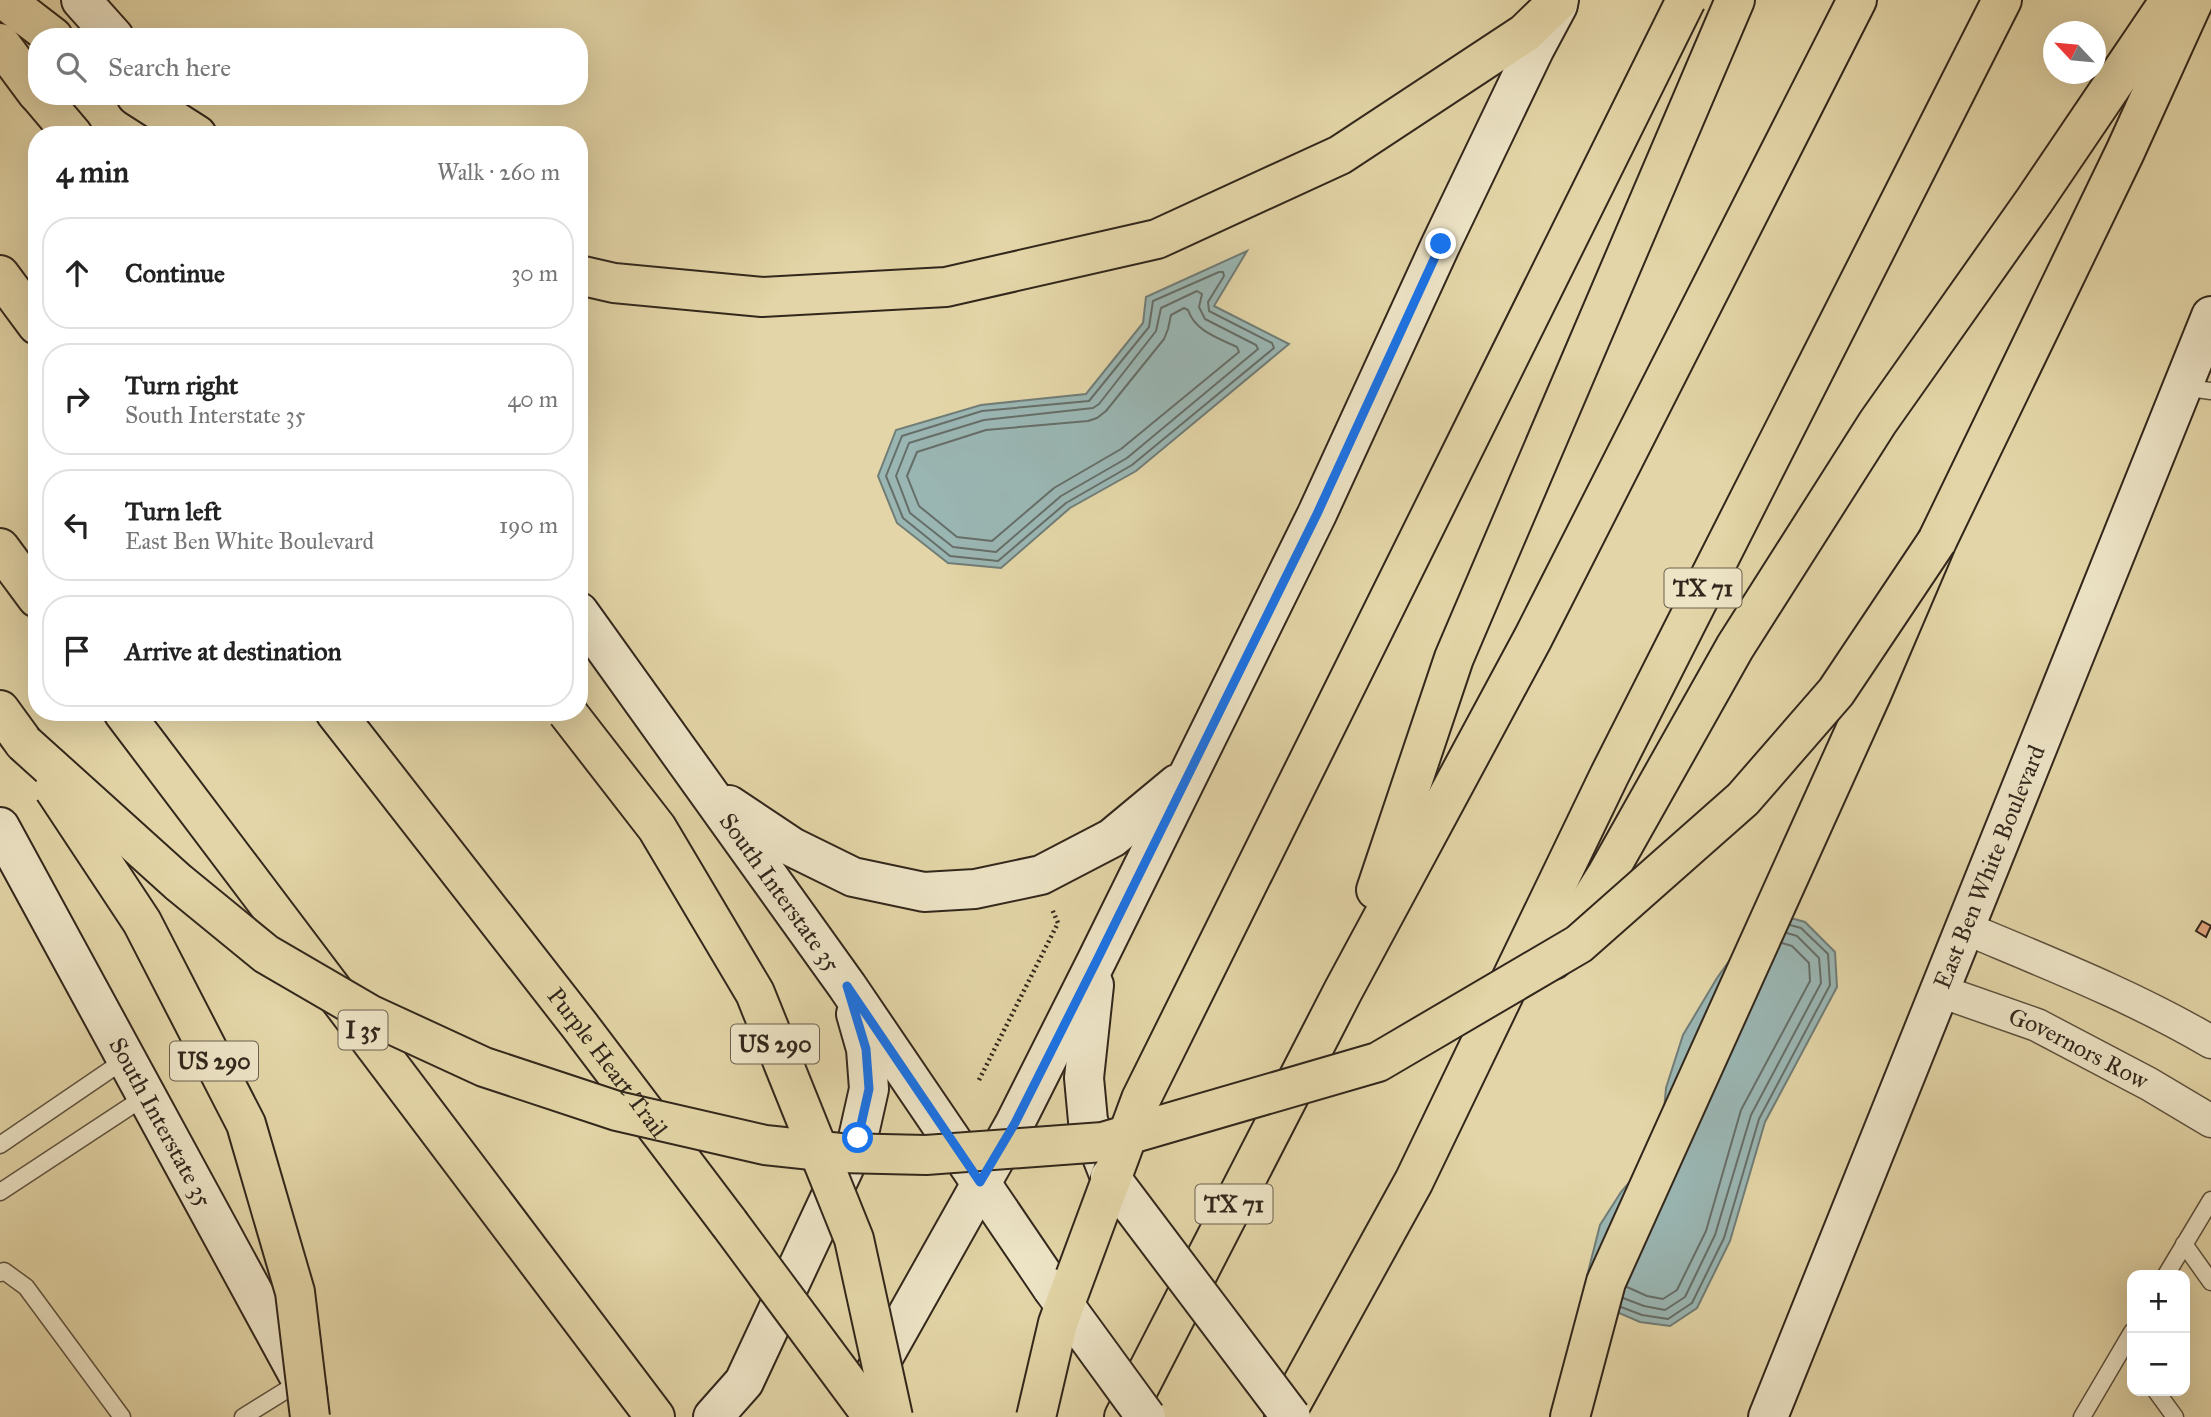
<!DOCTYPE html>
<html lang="en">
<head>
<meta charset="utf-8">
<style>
	:root { --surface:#fff; --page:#f2f2f2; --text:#222; --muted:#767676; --line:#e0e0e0 }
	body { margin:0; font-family:"IM FELL Great Primer",serif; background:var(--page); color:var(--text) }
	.controls { position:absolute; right:21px; bottom:21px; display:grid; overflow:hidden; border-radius:14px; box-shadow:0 7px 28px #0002 }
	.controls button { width:63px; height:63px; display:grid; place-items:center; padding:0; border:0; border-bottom:2px solid var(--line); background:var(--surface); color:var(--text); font:35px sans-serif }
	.compass { position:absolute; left:2043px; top:21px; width:63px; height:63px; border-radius:50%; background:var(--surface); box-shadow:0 7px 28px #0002; rotate:296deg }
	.stop { position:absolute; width:21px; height:21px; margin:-16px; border:5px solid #1a73e8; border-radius:50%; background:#fff }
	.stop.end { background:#1a73e8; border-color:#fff; box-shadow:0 2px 7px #0008 }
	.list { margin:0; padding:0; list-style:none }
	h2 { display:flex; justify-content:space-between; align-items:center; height:91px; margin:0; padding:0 28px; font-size:30px }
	h2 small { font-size:23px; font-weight:400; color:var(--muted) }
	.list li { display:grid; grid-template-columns:46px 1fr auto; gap:21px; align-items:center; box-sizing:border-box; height:112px; margin:0 14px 14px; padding:0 14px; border:2px solid var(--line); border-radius:28px }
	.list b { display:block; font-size:26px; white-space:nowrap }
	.list p { margin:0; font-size:23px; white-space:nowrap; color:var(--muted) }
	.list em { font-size:23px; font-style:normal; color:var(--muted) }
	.icon { flex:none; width:38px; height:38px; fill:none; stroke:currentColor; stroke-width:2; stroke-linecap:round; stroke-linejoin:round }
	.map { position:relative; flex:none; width:2211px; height:1417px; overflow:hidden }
	.search { position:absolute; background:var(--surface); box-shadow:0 7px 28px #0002; left:28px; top:28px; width:560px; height:77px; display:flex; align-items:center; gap:18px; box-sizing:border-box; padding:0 24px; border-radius:28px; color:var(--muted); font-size:26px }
	.panel { position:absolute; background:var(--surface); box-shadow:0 7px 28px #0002; left:28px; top:126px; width:560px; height:595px; border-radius:28px }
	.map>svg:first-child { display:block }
</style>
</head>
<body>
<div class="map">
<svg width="2211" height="1417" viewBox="0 0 2211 1417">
	<rect width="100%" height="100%" fill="#e3d5a7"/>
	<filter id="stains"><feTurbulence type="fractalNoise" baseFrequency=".00286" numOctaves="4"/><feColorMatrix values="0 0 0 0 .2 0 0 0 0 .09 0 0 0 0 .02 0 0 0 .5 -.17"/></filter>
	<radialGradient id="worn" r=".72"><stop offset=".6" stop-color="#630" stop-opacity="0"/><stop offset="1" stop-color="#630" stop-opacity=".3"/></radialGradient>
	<!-- water -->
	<g fill="#9ab6b3" stroke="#707d77" stroke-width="2">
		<polygon points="1247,251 1214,306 1289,344 1136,471 1070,508 1001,568 948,563 897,523 878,476 896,430 981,405 1086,394 1143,323 1146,297"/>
		<polygon points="1765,911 1805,922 1835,952 1837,987 1765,1122 1730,1241 1697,1308 1670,1326 1640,1322 1612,1310 1587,1276 1600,1225 1621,1192 1649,1159 1662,1133 1666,1088 1683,1035 1717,978"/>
	</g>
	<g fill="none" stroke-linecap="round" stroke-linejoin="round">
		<!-- shore -->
		<g stroke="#666e68" stroke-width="2">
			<polygon points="1219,272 1223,272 1224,276 1208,302 1209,311 1272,343 1274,348 1132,465 1066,503 998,561 950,556 903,518 886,476 902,436 982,411 1089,401 1149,327 1153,301"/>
			<polygon points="1197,291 1202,294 1199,307 1205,319 1256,345 1258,349 1127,458 1061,496 996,552 953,547 910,513 896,476 909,443 984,420 1093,408 1099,404 1156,331 1161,308"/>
			<path d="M1184 308 1188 310C1195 331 1218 338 1237 347L1239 352 1121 449 1054 488 992 541 957 537 919 506 907 476 917 452 986 430 1088 421 1097 418 1106 411 1164 339 1168 329 1171 315Z"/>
			<polyline points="1627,1287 1647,1296 1663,1299 1677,1290 1706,1231 1741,1110 1810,981 1809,963 1792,946 1782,943"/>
			<polyline points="1623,1298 1644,1306 1665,1310 1685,1297 1715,1235 1751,1115 1821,983 1819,958 1797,936 1787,933"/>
			<polyline points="1621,1307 1642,1315 1668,1319 1692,1303 1724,1238 1759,1119 1830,985 1828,954 1801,928 1790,925"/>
		</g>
	</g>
	<!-- building -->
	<polygon fill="#e0a27b" stroke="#32271c" stroke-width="2" points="2202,921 2211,926 2206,937 2196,931"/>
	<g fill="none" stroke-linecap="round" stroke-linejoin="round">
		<defs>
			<g id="lane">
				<polyline points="2182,387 2211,391"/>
				<polyline points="0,1145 126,1059"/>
				<polyline points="0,1192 146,1096"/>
				<polyline points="2184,1244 2211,1282"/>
				<polyline points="0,1273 4,1271 26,1287 122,1417"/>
				<polyline points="2166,1275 2211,1200"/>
				<polyline points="2156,1391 2175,1417"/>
				<polyline points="243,1417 301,1381"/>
				<polyline points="2082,1417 2132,1332"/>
			</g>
			<g id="street">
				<path d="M1965 928C2048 963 2133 996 2211 1042"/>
				<path id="s1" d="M1940 991 2037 1025 2149 1084 2211 1121"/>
			</g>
			<g id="secondary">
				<polyline points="81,0 114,37"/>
				<path id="s2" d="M579 612 847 986 1052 1288"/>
				<polyline points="729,805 792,847 853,877 924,892 975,889 1041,875 1112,838 1177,784"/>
				<path id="s3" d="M0 827 307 1391"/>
				<polyline points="1094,985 1084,1078 1088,1121 1108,1172"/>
				<polyline points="870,1381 1015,1123 1096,962 1317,514 1441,244 1535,48 1558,5"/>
				<polyline points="713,1417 744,1382 858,1138 869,1089 866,1049 856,1014"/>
				<path id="s4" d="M1768 1417 2211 316"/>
			</g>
			<g id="highway">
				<polyline points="5,0 53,37"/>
				<polyline points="0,43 37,93"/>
				<polyline points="40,96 73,135"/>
				<polyline points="136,96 197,135"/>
				<polyline points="0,275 37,325"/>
				<polyline points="579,275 614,283 762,297 946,287 1157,239 1340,155 1525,33 1559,0"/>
				<polyline points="0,548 37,598"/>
				<polyline points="0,710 24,743"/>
				<polyline points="123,712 655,1417"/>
				<path id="s5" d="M335 712 580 1026 729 1223"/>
				<polyline points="1376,890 1454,658 1735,0"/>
				<polyline points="1553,960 1606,876 1735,647 1878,422 2034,201 2170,0"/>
				<polyline points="1124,1417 1343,991 1533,638 1857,0"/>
				<polyline points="1284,1417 1414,1181 1609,776 2002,0"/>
				<polyline points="1570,1417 1606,1282 1872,693 1937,541 2125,152 2194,0"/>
			</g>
		</defs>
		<!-- lane casing -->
		<use href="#lane" stroke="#5e523f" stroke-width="19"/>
		<!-- street casing -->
		<use href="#street" stroke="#5e523f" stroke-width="35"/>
		<!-- secondary casing -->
		<use href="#secondary" stroke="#32271c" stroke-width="42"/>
		<!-- highway casing -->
		<use href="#highway" stroke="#32271c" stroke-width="42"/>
		<!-- path -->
		<polyline stroke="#32271c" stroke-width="4.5" stroke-dasharray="2 3.5" stroke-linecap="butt" points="979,1080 1058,923 1052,909"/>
		<!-- lane -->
		<use href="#lane" stroke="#ede4c6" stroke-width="16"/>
		<!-- street -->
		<use href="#street" stroke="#ede4c6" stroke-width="32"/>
		<!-- secondary -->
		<use href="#secondary" stroke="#ede4c6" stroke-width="38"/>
		<!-- highway -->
		<use href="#highway" stroke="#e3d5a7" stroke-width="38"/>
		<defs>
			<g id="secondary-bridge">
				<polyline points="1110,1177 1291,1417"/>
				<polyline points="1052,1288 1146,1417"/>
			</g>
			<g id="highway-bridge">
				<polyline points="567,712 657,828 755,993 854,1239 893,1417"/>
				<polyline points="24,743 178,882 266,954 369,1014 484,1067 617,1111 765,1145 840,1153 926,1155 1103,1142 1378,1062 1579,944 1743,799 1836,692 1937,541"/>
				<polyline points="54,789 142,922 246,1124 295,1292 310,1417"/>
				<polyline points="729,1223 873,1417"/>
				<polyline points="1036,1417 1058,1323 1141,1099 1686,0"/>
			</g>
		</defs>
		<!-- secondary-bridge casing -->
		<use href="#secondary-bridge" stroke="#32271c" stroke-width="42" stroke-linecap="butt"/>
		<!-- highway-bridge casing -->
		<use href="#highway-bridge" stroke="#32271c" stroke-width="42" stroke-linecap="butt"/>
		<!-- secondary-bridge -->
		<use href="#secondary-bridge" stroke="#ede4c6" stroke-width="38"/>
		<!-- highway-bridge -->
		<use href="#highway-bridge" stroke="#e3d5a7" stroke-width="38"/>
	</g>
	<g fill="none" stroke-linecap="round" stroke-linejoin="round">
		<!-- route -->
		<polyline stroke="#1a73e8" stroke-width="9" points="858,1138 869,1089 866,1049 847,986 980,1182 1015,1123 1096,962 1317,514 1441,244"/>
	</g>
	<g text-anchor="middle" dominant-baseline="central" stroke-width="5" stroke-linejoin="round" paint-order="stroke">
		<!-- shield labels -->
		<g fill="#ede4c6" stroke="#6a604f" stroke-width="2">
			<rect x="1664.5" y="568.5" width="77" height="39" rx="5"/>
			<rect x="338.5" y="1010.5" width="49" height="39" rx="5"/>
			<rect x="731" y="1024.5" width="88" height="39" rx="5"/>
			<rect x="170" y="1041.5" width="88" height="39" rx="5"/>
			<rect x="1195.5" y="1184.5" width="77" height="39" rx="5"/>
		</g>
		<g font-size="23" font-weight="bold" fill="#32271c">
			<text x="1703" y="588">TX 71</text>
			<text x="363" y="1030">I 35</text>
			<text x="775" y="1044">US 290</text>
			<text x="214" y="1061">US 290</text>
			<text x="1234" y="1204">TX 71</text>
		</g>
		<!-- street labels -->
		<g font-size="24" fill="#32271c" stroke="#ede4c6">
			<text stroke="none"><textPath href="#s4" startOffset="593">East Ben White Boulevard</textPath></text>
			<text stroke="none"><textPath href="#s2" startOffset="345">South Interstate 35</textPath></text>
			<text stroke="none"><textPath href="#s1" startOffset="150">Governors Row</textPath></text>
			<text stroke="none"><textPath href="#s5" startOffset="444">Purple Heart Trail</textPath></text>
			<text stroke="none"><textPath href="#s3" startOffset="336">South Interstate 35</textPath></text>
		</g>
	</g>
	<rect width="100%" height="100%" filter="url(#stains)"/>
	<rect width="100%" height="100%" fill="url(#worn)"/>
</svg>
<div class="controls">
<button>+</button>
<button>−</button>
</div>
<svg class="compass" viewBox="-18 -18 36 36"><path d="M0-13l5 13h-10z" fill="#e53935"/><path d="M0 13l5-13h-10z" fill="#767676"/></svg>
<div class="stop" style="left:858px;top:1138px"></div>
<div class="stop end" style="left:1441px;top:244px"></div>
<div class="search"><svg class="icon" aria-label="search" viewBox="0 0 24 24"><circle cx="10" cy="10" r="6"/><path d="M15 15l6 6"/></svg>Search here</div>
<section class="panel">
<h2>4 min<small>Walk · 260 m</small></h2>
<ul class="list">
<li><svg class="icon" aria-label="ahead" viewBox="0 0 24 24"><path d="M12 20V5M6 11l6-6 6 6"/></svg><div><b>Continue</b></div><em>30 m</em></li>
<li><svg class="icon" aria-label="right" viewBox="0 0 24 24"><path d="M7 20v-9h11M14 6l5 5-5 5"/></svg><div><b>Turn right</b><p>South Interstate 35</p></div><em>40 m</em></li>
<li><svg class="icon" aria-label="left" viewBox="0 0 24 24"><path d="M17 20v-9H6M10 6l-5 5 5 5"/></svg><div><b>Turn left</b><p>East Ben White Boulevard</p></div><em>190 m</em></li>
<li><svg class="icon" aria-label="arrive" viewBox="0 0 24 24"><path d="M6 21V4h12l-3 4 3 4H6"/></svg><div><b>Arrive at destination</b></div></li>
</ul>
</section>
</div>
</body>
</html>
